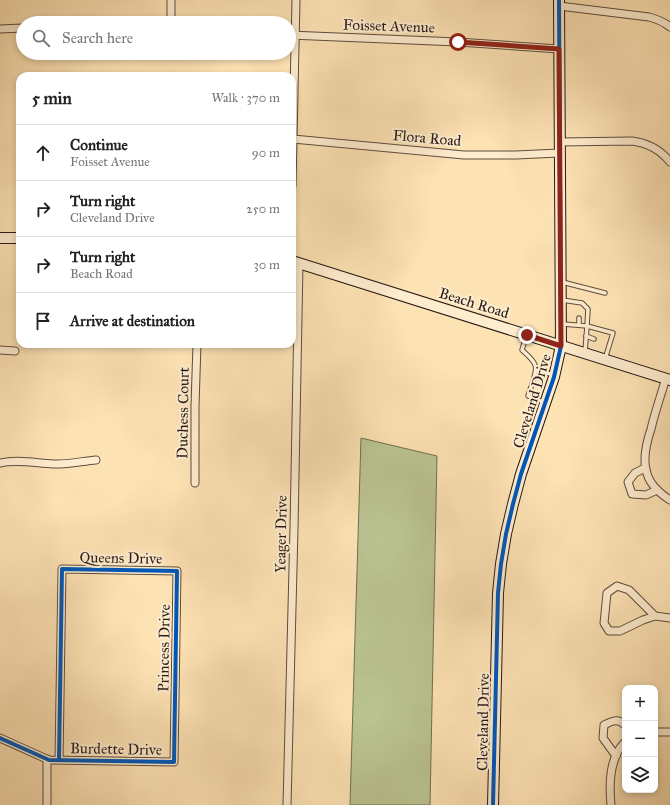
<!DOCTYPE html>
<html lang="en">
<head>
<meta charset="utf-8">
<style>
	:root { --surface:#fff; --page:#f6f6f6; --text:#202124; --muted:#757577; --line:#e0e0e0 }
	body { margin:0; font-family:"IM FELL Great Primer",serif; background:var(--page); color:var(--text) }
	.controls { position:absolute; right:12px; bottom:12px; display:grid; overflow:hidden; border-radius:8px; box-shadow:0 2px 6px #0003 }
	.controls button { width:36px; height:36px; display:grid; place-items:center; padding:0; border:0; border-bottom:1px solid var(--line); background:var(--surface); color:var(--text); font:20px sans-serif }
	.stop { position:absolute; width:12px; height:12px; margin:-9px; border:3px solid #8f2418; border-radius:50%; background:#fff }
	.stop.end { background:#8f2418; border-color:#fff; box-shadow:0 1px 4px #0008 }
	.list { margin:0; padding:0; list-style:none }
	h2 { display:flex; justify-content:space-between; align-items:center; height:52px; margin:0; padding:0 16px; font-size:17px }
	h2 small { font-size:13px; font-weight:400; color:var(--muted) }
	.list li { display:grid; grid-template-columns:26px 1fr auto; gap:12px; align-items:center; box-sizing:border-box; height:56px; padding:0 16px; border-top:1px solid var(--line) }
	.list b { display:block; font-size:15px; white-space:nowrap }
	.list p { margin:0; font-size:13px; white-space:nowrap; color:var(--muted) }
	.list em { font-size:13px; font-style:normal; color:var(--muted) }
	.icon { flex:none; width:22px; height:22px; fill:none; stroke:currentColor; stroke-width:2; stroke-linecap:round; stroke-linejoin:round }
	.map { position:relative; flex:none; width:670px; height:805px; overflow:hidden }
	.search { position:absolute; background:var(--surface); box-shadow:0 2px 6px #0003; left:16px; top:16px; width:280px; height:44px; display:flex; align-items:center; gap:10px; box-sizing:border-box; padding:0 14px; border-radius:22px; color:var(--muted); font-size:15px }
	.panel { position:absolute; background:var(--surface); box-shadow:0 2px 6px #0003; left:16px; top:72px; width:280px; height:276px; border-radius:12px }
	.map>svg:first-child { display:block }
</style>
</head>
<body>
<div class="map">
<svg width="670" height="805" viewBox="0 0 670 805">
	<rect width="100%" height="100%" fill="#fde2b4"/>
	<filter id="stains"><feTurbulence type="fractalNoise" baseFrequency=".005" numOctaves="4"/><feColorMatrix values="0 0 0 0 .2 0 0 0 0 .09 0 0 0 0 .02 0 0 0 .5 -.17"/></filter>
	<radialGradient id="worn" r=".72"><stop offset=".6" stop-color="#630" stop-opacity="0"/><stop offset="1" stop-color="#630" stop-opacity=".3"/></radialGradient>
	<!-- green -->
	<polygon fill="#bac491" stroke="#706f54" points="361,438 437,456 430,805 350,805"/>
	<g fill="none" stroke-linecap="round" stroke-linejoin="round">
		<defs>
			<g id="lane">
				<polyline points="562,282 605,293"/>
				<polyline points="562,300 582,303 588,309 587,326 563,324"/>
				<polyline points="579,318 579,325"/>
				<path d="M526 336 522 350C526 354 533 359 535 365 538 371 530 389 528 396L543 402"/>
				<polyline points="586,336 594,339"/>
				<polyline points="585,352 587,326 613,333 605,359"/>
				<polyline points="536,370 554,375"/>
			</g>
			<g id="street">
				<path d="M559 6 649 17C657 19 664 22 670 27"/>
				<polyline points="171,23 171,0"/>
				<polyline points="0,29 23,28"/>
				<polyline points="289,35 458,42 559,49"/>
				<polyline points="293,139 464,155 516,155 559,153"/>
				<path d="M559 142 632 141C647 143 660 149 670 162"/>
				<polyline points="292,186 296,0"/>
				<polyline points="0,350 15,351"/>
				<path d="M666 378C661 395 655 412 651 429 647 441 643 457 646 469 648 483 659 493 670 500"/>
				<path d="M0 463C17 459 35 463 53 464 66 465 83 461 96 460"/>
				<polyline points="645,468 635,473 628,482 632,494 646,495 657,490"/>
				<polyline points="195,483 195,406 197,344"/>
				<polyline points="655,616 629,590 617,586 607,593 604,623 609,631 620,631 643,620 655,616 670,618"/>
				<polyline points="655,732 670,732"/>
				<polyline points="0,738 49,760 174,762 177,571 62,569 59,760"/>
				<path d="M616 756 603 738 604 725C612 721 618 718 625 725"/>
				<polyline points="47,759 47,805"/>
				<polyline points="287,805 294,529 299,263"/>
				<path d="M611 805C609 784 609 758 625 742"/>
			</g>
			<g id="secondary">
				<polyline points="0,238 20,238"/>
				<polyline points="292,261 670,380"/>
				<polyline points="493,805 498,593 501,564 506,534 513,504 521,474 554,377 561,346 559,0"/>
			</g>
		</defs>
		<!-- lane casing -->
		<use href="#lane" stroke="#5c4c3e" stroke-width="5.5"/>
		<!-- street casing -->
		<use href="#street" stroke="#5c4c3e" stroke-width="9"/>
		<!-- secondary casing -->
		<use href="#secondary" stroke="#271a16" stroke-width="12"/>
		<!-- lane -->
		<use href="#lane" stroke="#feecce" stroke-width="3.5"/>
		<!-- street -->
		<use href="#street" stroke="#feecce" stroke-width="7"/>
		<!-- secondary -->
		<use href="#secondary" stroke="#feecce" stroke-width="10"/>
		<defs>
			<g id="cycleway">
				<polyline points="0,738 49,760 174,762 177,571 62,569 59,760"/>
				<polyline points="493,805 498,593 501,564 506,534 513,504 521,474 554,377 561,346 559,0"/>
			</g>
		</defs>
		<!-- cycleway casing -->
		<use href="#cycleway" stroke="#feecce" stroke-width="6"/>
		<!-- cycleway -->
		<use href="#cycleway" stroke="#0057b8" stroke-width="4"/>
	</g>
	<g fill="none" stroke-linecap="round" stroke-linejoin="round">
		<!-- route -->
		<polyline stroke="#8f2418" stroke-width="5" points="458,42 559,49 561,346 527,335"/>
	</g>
	<g text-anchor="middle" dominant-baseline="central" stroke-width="4" stroke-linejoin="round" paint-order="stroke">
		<!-- street labels -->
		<g font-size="15" fill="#271a16" stroke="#feecce">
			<text transform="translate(389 26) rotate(2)">Foisset Avenue</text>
			<text transform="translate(427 138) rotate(5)">Flora Road</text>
			<text transform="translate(474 303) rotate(17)">Beach Road</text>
			<text transform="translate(532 401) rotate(-73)">Cleveland Drive</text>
			<text transform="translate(183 413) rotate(-89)">Duchess Court</text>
			<text transform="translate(281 534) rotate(-89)">Yeager Drive</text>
			<text transform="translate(121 558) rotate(1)">Queens Drive</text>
			<text transform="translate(164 648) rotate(-89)">Princess Drive</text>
			<text transform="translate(483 722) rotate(-89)">Cleveland Drive</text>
			<text transform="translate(116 749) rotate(1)">Burdette Drive</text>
		</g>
	</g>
	<rect width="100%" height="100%" filter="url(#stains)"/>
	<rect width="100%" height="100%" fill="url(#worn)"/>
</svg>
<div class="controls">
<button>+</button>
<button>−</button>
<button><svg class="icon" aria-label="layers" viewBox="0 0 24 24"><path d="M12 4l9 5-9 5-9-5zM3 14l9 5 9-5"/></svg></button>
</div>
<div class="stop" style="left:458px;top:42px"></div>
<div class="stop end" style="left:527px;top:335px"></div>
<div class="search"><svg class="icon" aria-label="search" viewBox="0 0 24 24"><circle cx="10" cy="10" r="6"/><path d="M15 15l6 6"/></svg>Search here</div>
<section class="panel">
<h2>5 min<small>Walk · 370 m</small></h2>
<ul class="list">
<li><svg class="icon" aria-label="ahead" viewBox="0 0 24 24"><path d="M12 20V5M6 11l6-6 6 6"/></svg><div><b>Continue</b><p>Foisset Avenue</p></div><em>90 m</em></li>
<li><svg class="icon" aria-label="right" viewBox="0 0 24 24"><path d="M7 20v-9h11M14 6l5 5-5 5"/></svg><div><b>Turn right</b><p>Cleveland Drive</p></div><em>250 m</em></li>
<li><svg class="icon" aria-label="right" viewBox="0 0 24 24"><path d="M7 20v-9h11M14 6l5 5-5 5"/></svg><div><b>Turn right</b><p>Beach Road</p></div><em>30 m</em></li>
<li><svg class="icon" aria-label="arrive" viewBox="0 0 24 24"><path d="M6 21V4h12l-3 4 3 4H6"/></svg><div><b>Arrive at destination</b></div></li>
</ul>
</section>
</div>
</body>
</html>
